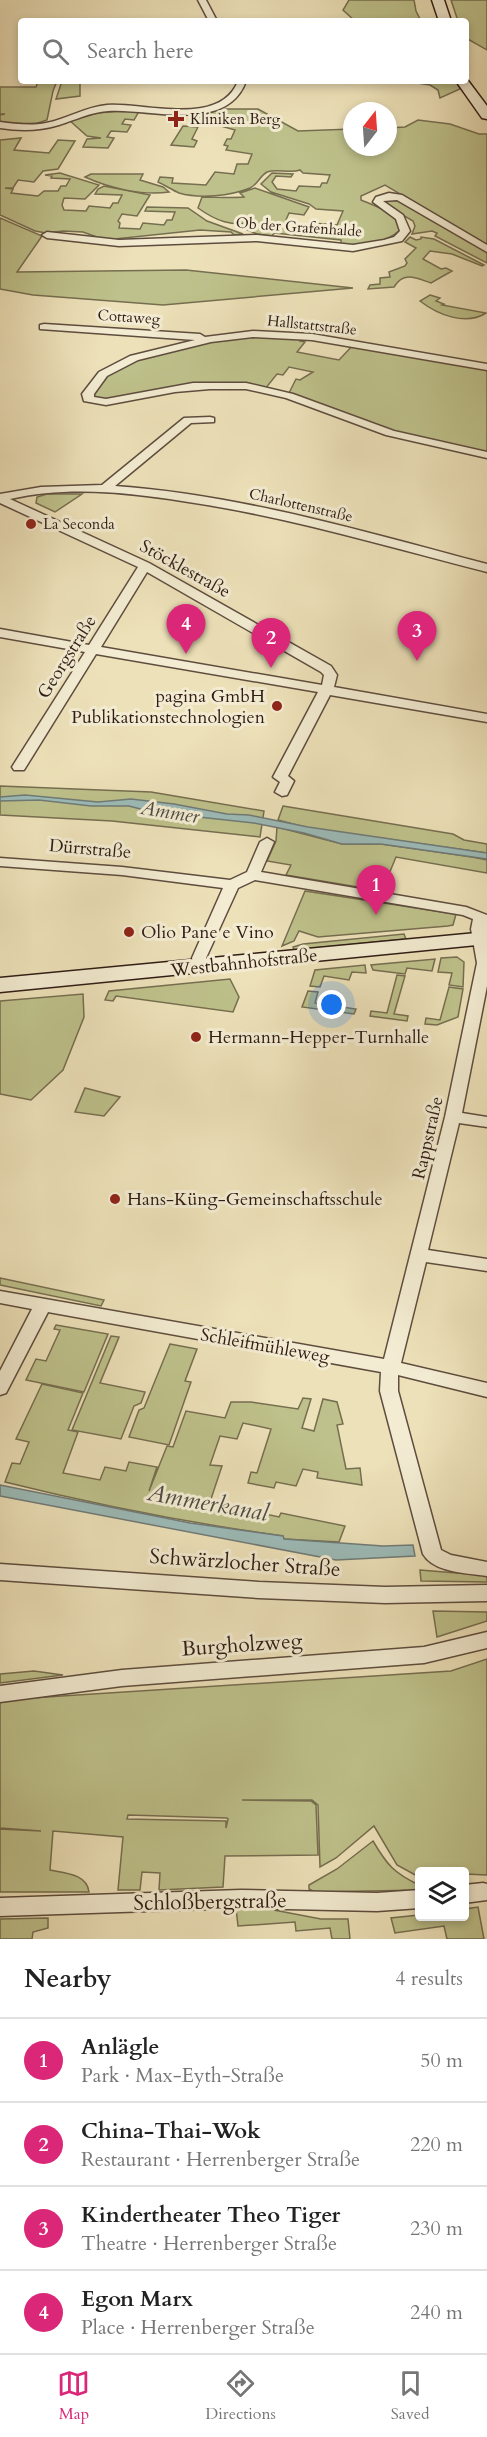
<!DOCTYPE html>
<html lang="en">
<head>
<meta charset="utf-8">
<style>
	:root { --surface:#fff; --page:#f6f6f6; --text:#222; --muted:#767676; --line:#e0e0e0; --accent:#db2777 }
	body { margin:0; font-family:Cardo,serif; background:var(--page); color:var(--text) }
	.controls { position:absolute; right:18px; bottom:18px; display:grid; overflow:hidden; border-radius:6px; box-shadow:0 3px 9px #0003 }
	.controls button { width:54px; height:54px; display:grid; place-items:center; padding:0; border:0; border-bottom:2px solid var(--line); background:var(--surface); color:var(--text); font:30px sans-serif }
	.compass { position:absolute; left:343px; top:102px; width:54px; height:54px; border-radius:50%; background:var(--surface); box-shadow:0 3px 9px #0003; rotate:17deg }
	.you { position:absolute; left:332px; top:1005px; width:21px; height:21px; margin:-15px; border:4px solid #fff; border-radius:50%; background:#1a73e8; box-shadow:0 0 0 9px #1a73e833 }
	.badge { display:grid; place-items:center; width:39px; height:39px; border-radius:50%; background:var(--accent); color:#fff; font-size:20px; font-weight:700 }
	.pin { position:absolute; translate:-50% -50px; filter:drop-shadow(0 2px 3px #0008) }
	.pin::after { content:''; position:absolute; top:32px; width:21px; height:18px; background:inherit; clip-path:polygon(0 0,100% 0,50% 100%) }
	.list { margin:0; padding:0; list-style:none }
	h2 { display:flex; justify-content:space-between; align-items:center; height:78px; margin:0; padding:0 24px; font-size:26px }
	h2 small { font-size:20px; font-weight:400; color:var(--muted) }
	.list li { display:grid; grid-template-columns:39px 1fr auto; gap:18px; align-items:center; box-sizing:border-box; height:84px; padding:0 24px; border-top:2px solid var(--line) }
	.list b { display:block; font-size:22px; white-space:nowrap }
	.list p { margin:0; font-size:20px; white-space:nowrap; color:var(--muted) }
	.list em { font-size:20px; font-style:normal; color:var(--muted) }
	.icon { flex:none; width:33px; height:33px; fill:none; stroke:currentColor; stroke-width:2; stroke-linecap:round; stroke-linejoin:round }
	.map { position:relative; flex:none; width:487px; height:1939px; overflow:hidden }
	.search { position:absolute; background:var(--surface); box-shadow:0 3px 9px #0003; left:18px; right:18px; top:18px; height:66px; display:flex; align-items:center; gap:15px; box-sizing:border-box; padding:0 21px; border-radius:6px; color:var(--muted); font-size:22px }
	.sheet { height:414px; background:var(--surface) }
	nav { display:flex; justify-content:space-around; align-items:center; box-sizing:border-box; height:84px; border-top:2px solid var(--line); background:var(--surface); font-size:16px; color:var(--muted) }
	nav a { display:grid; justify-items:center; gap:3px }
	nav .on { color:var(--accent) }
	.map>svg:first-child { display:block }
</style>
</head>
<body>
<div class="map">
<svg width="487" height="1939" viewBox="0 0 487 1939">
	<rect width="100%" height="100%" fill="#ede1b9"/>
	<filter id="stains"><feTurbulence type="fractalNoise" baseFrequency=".00333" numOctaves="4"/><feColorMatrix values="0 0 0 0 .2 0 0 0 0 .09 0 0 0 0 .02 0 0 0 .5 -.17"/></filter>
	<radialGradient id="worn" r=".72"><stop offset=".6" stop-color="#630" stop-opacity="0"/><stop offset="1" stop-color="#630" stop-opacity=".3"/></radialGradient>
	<!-- green -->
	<g fill="#bec18b" stroke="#766e50" stroke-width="1.5" fill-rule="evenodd">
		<polygon points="349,0 414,0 416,11 421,21 355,21 343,10"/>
		<polygon points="451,0 487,0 487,50 466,38 466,21 458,21"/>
		<polygon points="38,81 57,81 53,91 47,120 35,124 0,123 0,115 5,114 0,114 0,87 36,87"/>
		<polygon points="62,81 80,81 80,96 56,99"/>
		<polygon points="405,81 456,81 460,89 440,98 438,90 430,85"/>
		<path d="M224 109H258L298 131 352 129V147H388V128L405 127 418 120 450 124 479 134H487V245L385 185 361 196V200C375 206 398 213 400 230 385 244 360 246 341 244V240L274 233 272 236 257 234 241 227 254 222C232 227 216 221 198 208L202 197C212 197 236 198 244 197L240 193 255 188 309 207 304 215 289 213 286 220 291 221 289 226 313 227 314 223 337 225 343 211 316 209 309 204 271 192 261 184 272 173 293 174 291 177 276 176 272 182 277 189 296 191 299 186 320 187 322 183H327L330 175 303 173 300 170C290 174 277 168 267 172 260 176 257 185 250 188 230 196 200 199 179 193 172 190 165 185 158 182L160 177 173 178 172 183 206 185 215 172 234 174 237 164H248L252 154 226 150 228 146 224 145 227 139H231L235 130 221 126 193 125 200 116 189 115Z"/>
		<polygon points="133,110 138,113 134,120 125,119 122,124 131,125 127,132 111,131 107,137 114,138 108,148 83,147 87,139 101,138 87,136 69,120 97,113"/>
		<polygon points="183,126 198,127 192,139 197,141 194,147 171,145"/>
		<polygon points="21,138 14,150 49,153 58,140 75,141 58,169 43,171 34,182 18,180 13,188 5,188 13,189 11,193 38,196 44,191 58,191 61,186 66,186 70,179 51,178 52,176 45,175 60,173 99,185 85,199 64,198 62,205 64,210 86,211 89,206 110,208 113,203 118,203 122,195 95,194 98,189 104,186 150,195 137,216 122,214 118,221 120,223 119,228 140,229 143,223 164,225 167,220 172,220 175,212 145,211 147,207 188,208 207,221 243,234 234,235 231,232 200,230 105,240 83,232 63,231 46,233 35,231 0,215 0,140"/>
		<path d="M91 174H143L140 180 163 187 169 192C143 196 109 188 85 177Z"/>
		<polygon points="384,199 395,199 487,252 487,263 435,236 437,233 432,231 412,234 415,226 413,221 386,205 383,201"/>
		<polygon points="0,218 42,236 17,272 186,270 353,288 163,305 33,295 0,289"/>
		<path d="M410 237 416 240 421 239V237L434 239 484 265 482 266 452 254 430 251 423 259 441 269 446 268 452 271 431 283C416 278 404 271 394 287L368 289 370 285 380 284V278L390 277 389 272 405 266 407 263 405 259 416 248 405 242Z"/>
		<path d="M430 295 440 298 436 301 444 304 442 305 486 313C466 326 438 315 420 301Z"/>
		<polygon points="232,336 304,336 300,341 305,342 297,352 339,360 354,344 487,367 487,455 394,434 288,395 296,379 300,380 313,372 289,367 283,375 277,374 265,389 248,386 142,393 93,401 91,387 118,365"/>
		<polygon points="47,494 82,494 55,512 36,503 37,497"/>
		<polygon points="0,786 151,792 264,811 260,837 112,821 0,815"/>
		<polygon points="283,806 453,834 464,840 487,844 487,853 308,828 278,820"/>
		<polygon points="277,827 342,844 381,844 472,857 487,860 487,873 396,857 382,891 286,875 291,865 267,861 276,841"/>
		<polygon points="305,891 449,913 456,914 453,925 448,926 318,937 299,931 294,941 282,946"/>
		<polygon points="404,934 406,939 294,950 293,947 303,944"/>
		<polygon points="457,957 464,962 463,987 449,985 452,973 438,972 441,958"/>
		<polygon points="435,959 432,971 407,968 405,974 373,970 371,965"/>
		<polygon points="365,965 366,973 352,972 349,980 324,976 320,987 310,986 315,970"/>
		<polygon points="397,975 405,976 394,1014 408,1016 407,1021 370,1016 371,1011 387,1013"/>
		<polygon points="230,979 239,997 233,1012 116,996 113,1001 105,1000 109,991"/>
		<polygon points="449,987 463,989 458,1017 437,1025 425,1024 426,1018 440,1020"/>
		<polygon points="308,991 318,992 315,1003 356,1009 354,1014 302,1007"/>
		<polygon points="83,994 84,1017 63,1070 31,1100 0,1094 0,1001"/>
		<polygon points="85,1088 120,1097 104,1116 75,1112"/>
		<polygon points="0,1278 104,1300 101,1306 0,1285"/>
		<polygon points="56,1325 108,1334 84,1392 26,1380 36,1359 46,1361 60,1330 54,1329"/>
		<polygon points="111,1336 119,1337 100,1383 145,1392 141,1403 134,1406 121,1439 72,1430"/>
		<polygon points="170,1344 197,1349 185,1381 191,1382 169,1445 129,1437 139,1410 144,1408"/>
		<path d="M42 1384 83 1393 68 1430 78 1432 63 1473 100 1480 105 1467 126 1471 129 1462 157 1467 149 1491 167 1446 173 1447 186 1411 225 1418 231 1402H251L298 1409 303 1398 311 1399 302 1428 314 1431 323 1399 337 1402 343 1424 337 1425 346 1469 360 1468 362 1485 317 1478 318 1472 303 1469 296 1486 276 1482 274 1488 248 1483 251 1472 257 1473 271 1429 243 1423 237 1439 220 1436 210 1465 222 1466 210 1502 279 1517 281 1513 345 1526 339 1542 284 1539 283 1536C189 1523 97 1505 5 1482L12 1463 20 1464 29 1442 16 1439Z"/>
		<polygon points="420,1570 481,1575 487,1576 487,1582 421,1581"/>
		<polygon points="433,1611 487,1612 487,1621 437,1637"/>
		<path d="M487 1659V1875L465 1874 464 1872H420L419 1877 397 1865 374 1826 336 1858 320 1867 318 1805 312 1800H242L311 1801 316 1805 318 1855 225 1856 223 1887 159 1890 160 1873 142 1872 140 1890H118L123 1837 53 1831 50 1870C65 1873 87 1874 89 1892H0V1829L41 1831 0 1828V1700L451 1671ZM128 1815 227 1818 228 1819 226 1828V1821L127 1819Z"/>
		<polygon points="34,1671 63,1675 0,1683 0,1674"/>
		<path d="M373 1841C387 1865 394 1873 419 1885L420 1890 315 1892 309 1889V1885L337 1869Z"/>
		<polygon points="258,1907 321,1919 348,1919 350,1939 332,1939 330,1928 296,1931 295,1922 238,1926 236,1908"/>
		<polygon points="478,1907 484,1939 447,1939 444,1926 395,1933 391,1918 419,1915 464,1916 465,1909"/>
		<polygon points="48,1918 48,1928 33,1932 32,1939 0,1939 0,1919"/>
	</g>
	<!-- water -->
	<g fill="#9cbbb8" stroke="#707b77" stroke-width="1.5">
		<polygon points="25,795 98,802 131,799 174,804 227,814 249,815 308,827 487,853 487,859 381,844 342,844 304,833 254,823 152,812 129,806 91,806 39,800 0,801 0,797"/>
		<polygon points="0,1485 190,1523 283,1536 284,1539 383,1546 413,1545 415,1556 336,1560 0,1496"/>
	</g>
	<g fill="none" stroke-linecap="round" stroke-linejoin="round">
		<defs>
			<g id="street">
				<polygon points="198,0 206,0 217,21 209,21"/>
				<path d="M238 81H246C227 134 150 108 108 111 91 112 75 120 59 125 39 131 20 131 0 128V122C15 124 31 126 46 123 67 119 85 107 107 105 144 102 220 128 238 81Z"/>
				<polygon points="389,193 402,195 487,245 487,252 397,200 383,201 403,215 410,231 402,241 353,251 257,241 119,246 47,238 42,235 47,232 119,240 257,235 353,245 384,240 394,237 400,231 396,219 373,202 376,197"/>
				<polygon points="44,324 200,334 205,337 253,331 312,334 487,364 487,370 312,340 253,337 211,342 138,360 107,376 94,394 94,397 106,399 193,383 246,383 293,394 394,431 487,452 487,458 386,435 286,398 246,389 210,389 175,392 106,405 84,401 82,394 99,372 130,356 195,340 40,329 40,325"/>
				<path d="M210 417 214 418V422L191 423 115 486C242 495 365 532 487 564V572C385 546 286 516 182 501 125 492 66 486 10 499L149 563 331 666 337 675 334 687 487 714V722L330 695 288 776 294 781 287 795 282 796 275 792 280 782 273 777 318 692 96 654 24 770H14L12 767 85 652 0 637V629L89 645 138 567 0 503V494L41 487 102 485 184 418ZM147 572 321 672 324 675 322 685 101 647Z"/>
				<path d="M267 838 274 842 261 872 466 907 487 915V986L462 1113 487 1117V1127L459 1123 428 1250 487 1259V1271L426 1262 401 1363 487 1383V1397L398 1375V1391L441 1550 451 1555 487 1562V1576C468 1573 434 1573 423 1554L380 1391 381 1372 48 1312 6 1393 0 1395V1371L32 1309 0 1303V1291L384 1359 445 1117 477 963 471 929 473 919 463 915 255 880 238 888 206 958 207 967 200 972 193 967 192 958 223 888 122 875 0 866V858L122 867 230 880 247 872 260 842Z"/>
				<polygon points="0,1564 259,1582 385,1587 487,1585 487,1601 385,1603 259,1598 0,1580"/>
				<polygon points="487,1632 487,1648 424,1663 122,1686 0,1702 0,1686 122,1670 424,1647"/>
				<polygon points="483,1883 487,1884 487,1900 464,1903 464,1885"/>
				<polygon points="241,1890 377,1893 420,1890 420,1908 377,1911 241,1908 0,1916 0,1898"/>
			</g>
			<g id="secondary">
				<polygon points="432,0 444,0 451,21 439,21"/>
				<polygon points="466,78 487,106 487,119 482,118 456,81 466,81"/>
				<polygon points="487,932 487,944 0,992 0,978"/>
			</g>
		</defs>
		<!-- street casing -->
		<use href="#street" stroke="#5e4d3e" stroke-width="3"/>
		<!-- secondary casing -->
		<use href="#secondary" stroke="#2f1c15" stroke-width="3"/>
		<!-- street -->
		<use href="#street" fill="#f3ecd2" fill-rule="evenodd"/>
		<!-- secondary -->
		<use href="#secondary" fill="#f3ecd2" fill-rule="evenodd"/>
	</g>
	<!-- markers -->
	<g fill="#8f2418" stroke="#f3ecd2" stroke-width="2">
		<path d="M173 110h6v6h6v6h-6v6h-6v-6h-6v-6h6z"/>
		<circle cx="31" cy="524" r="6"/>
		<circle cx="277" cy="706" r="6"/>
		<circle cx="129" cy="932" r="6"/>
		<circle cx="196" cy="1037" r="6"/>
		<circle cx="115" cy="1199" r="6"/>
	</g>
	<g text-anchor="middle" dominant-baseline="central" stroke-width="6" stroke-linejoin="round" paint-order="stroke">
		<!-- far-poi labels -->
		<g font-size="15" fill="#2f1c15" stroke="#f3ecd2" text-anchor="start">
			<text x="190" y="119">Kliniken Berg</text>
			<text x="43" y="524">La Seconda</text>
		</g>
		<!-- far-street labels -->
		<g font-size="15" fill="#2f1c15" stroke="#f3ecd2">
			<text transform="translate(299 227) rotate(4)">Ob der Grafenhalde</text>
			<text transform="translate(129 317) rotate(4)">Cottaweg</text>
			<text transform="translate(312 325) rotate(6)">Hallstattstraße</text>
			<text transform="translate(301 505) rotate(13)">Charlottenstraße</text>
		</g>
		<!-- street labels -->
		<g font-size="18" fill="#2f1c15" stroke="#f3ecd2">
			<text transform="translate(185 569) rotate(29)">Stöcklestraße</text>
			<text transform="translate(67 657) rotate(-58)">Georgstraße</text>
			<text transform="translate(90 849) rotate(5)">Dürrstraße</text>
			<text transform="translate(244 963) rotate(-6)">Westbahnhofstraße</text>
			<text transform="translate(428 1138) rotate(-77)">Rappstraße</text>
			<text transform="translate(265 1346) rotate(10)">Schleifmühleweg</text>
		</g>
		<!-- poi labels -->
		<g font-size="18" fill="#2f1c15" stroke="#f3ecd2" text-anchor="start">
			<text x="265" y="696" text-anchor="end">pagina GmbH<tspan x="265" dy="21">Publikationstechnologien</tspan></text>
			<text x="141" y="932">Olio Pane e Vino</text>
			<text x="208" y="1037">Hermann-Hepper-Turnhalle</text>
			<text x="127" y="1199">Hans-Küng-Gemeinschaftsschule</text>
		</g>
		<!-- water labels -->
		<g font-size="20" font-style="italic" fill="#504c46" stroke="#f3ecd2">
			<text transform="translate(170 812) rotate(9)">Ammer</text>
		</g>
		<!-- near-street labels -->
		<g font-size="21" fill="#2f1c15" stroke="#f3ecd2">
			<text transform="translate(245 1563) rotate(4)">Schwärzlocher Straße</text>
			<text transform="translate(242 1645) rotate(-4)">Burgholzweg</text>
			<text transform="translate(210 1902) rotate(-1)">Schloßbergstraße</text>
		</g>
		<!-- near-water labels -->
		<g font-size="24" font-style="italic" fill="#504c46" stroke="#f3ecd2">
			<text transform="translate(208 1503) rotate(10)">Ammerkanal</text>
		</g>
	</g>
	<rect width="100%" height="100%" filter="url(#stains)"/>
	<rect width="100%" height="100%" fill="url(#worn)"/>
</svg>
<div class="controls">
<button><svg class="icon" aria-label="layers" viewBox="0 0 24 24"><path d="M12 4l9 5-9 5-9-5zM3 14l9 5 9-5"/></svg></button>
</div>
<svg class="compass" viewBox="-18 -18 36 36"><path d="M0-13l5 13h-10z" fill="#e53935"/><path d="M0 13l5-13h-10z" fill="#767676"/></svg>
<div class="you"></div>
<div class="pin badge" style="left:376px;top:915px">1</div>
<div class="pin badge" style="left:271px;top:668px">2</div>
<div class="pin badge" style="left:417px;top:661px">3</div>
<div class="pin badge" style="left:186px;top:654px">4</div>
<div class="search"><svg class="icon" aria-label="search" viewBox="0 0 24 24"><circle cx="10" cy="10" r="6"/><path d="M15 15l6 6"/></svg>Search here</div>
</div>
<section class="sheet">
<h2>Nearby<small>4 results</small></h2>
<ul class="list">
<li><span class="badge">1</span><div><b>Anlägle</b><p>Park · Max-Eyth-Straße</p></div><em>50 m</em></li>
<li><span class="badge">2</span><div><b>China-Thai-Wok</b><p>Restaurant · Herrenberger Straße</p></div><em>220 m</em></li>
<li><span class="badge">3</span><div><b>Kindertheater Theo Tiger</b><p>Theatre · Herrenberger Straße</p></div><em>230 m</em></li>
<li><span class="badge">4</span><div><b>Egon Marx</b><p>Place · Herrenberger Straße</p></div><em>240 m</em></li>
</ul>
</section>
<nav>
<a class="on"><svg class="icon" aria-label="map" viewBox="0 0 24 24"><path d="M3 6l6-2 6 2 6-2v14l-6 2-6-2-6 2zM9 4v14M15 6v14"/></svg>Map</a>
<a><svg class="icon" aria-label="directions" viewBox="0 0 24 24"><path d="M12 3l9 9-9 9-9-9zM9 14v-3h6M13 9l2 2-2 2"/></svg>Directions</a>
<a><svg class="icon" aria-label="saved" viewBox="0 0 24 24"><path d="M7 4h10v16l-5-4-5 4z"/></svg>Saved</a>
</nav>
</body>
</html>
